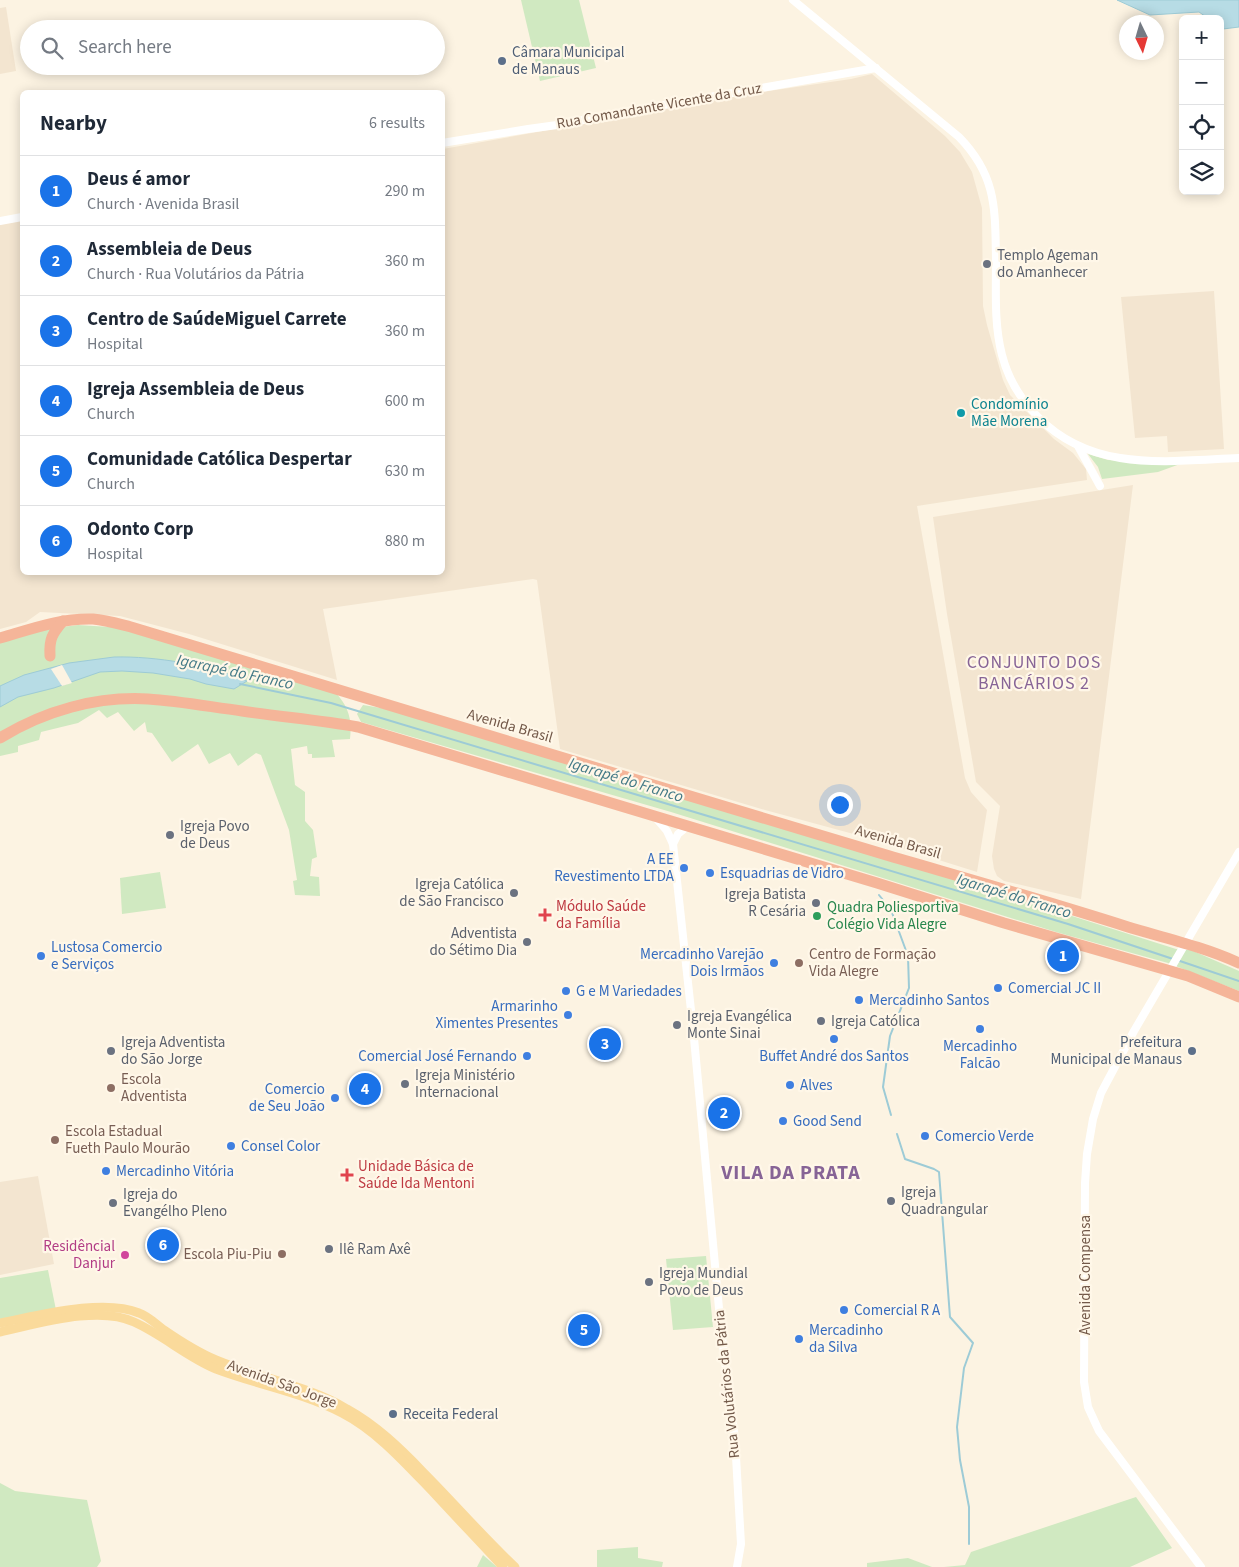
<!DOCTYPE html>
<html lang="en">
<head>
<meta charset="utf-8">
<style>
	:root { --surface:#fff; --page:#f2f2f3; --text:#1f2937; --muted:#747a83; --line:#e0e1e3; --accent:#1a73e8 }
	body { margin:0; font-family:"Source Sans 3",sans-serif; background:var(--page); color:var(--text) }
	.controls { position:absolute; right:15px; top:15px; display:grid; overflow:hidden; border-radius:8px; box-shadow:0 2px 12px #0003 }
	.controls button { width:45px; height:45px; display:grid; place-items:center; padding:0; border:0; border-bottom:1px solid var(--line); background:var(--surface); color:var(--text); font:25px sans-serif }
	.compass { position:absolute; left:1119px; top:15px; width:45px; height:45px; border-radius:50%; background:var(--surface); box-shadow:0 2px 12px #0003; rotate:175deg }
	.you { position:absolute; left:839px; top:804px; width:18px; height:18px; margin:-12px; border:4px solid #fff; border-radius:50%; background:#1a73e8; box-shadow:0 0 0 8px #1a73e833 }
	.badge { display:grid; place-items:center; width:32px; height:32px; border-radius:50%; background:var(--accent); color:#fff; font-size:16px; font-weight:700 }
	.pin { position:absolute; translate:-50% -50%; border:2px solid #fff; box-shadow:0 1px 5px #0006 }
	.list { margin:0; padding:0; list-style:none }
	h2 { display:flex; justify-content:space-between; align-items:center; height:65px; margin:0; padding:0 20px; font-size:21px }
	h2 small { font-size:16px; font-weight:400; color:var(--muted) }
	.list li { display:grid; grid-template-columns:32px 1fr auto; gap:15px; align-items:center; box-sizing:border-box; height:70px; padding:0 20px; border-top:1px solid var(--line) }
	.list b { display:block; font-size:19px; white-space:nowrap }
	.list p { margin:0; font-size:16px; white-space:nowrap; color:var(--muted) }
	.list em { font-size:16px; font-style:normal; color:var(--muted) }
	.icon { flex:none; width:28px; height:28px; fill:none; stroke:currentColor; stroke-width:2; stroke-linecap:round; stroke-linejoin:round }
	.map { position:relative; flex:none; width:1239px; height:1567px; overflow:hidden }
	.search { position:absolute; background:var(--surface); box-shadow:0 2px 12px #0003; left:20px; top:20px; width:425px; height:55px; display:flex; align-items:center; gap:12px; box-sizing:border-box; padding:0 18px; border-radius:28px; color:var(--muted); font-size:19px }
	.panel { position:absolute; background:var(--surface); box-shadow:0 2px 12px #0003; left:20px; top:90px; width:425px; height:485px; border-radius:8px }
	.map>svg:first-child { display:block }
</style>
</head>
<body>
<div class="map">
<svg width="1239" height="1567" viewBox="0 0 1239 1567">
	<rect width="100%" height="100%" fill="#fcf3e2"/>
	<!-- residential -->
	<g fill="#f3e5d0">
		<polygon points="6,7 16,71 0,74 0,8"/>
		<polygon points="872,74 945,136 960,152 972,172 982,208 983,306 987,325 1003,380 1010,395 1054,439 1073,453 1086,469 1087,480 917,506 965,778 971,792 987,810 977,872 872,839 765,810 560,749 537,580 533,579 323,609 337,680 189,634 120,616 40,612 26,622 0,629 0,223 22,219 22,572 442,572 443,149 748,94 851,79"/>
		<polygon points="1214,291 1224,449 1168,452 1167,436 1135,438 1121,297"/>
		<polygon points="1133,485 1081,899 1004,881 997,876 994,869 992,856 1000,806 976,782 947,614 933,517"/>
		<polygon points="38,1176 54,1264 0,1275 0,1182"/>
	</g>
	<!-- green -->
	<g fill="#d0e9c1">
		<polygon points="521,0 579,0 596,68 540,81"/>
		<polygon points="1088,454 1108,460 1180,464 1158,472 1102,479 1098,467"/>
		<path d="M78 625 126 628 335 692C349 707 352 719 350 739L332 740 335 757 312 758V754H308L307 746 291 749 295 785 305 792V821L313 830 317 857 312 859 310 876 319 877 320 896 295 895 293 881 297 880 289 830 261 755 256 753 238 766 230 753 209 764 198 744 172 762 152 733 147 732 145 722 134 731 118 712 107 718 99 710 78 723 41 732 39 740 18 746V752L0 756V643L38 630Z"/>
		<polygon points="363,705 387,709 952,878 1176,949 1191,950 1239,971 1239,991 1168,963 1056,932 671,812 361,722 357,714"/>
		<polygon points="160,872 166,908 122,914 120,878"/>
		<polygon points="706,1256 713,1327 673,1330 666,1259"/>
		<polygon points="48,1270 56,1310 0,1321 0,1278"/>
		<polygon points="0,1483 15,1491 87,1500 101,1561 97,1567 0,1567"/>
		<polygon points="1136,1497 1172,1548 1130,1567 944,1567 965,1565 971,1552"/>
		<polygon points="638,1547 638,1558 663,1562 662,1567 597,1567 597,1550"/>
		<polygon points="483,1555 497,1567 477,1567"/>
		<polygon points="908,1558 932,1567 867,1567 867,1563"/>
	</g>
	<!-- water -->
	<g fill="#b7dce5" stroke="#9dcbd6">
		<polygon points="1117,0 1239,0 1239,27 1223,29 1220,27 1220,19 1209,19 1199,12 1150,15"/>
		<path d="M114 657C156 656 209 665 247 681L234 689 206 684 190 679 153 673 122 671 100 672 54 688 18 697 0 707V686L24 675 69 663Z"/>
	</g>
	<!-- pier -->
	<polygon fill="#fcf3e2" points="62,665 72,683 62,686 51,669"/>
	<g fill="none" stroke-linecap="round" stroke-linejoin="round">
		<!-- stream -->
		<g stroke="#9dcbd6" stroke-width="2">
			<polyline points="240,684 331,703 1068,924 1173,959"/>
			<polyline points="879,895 891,910 908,956 909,988 890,1036 883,1087 891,1115"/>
			<polyline points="1177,960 1239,981"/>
			<polyline points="897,1134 905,1159 934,1169 939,1172 950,1317 973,1343 964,1368 957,1427 960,1460 969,1507 969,1544"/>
		</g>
		<!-- minor -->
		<g stroke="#fff" stroke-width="8">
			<path d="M793 0 959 137C997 176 995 209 996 260 996 291 994 324 1002 355 1008 378 1021 400 1038 417 1093 473 1167 461 1239 458"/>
			<polyline points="442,143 528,129 557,125 658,106 876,68"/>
			<polyline points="0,221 22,217"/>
			<polyline points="1078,446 1100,486"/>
			<polyline points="655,817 667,831 673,844 694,1038 721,1330 735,1439 741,1544 737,1567"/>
			<polyline points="673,844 678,834 688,826"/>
			<polyline points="1201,1567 1099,1431 1088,1407 1084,1382 1085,1183 1087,1154 1093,1119 1101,1093 1134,1031 1239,852"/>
		</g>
		<!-- major -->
		<g stroke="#fada9b" stroke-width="9">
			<path d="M0 1323C37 1316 103 1298 139 1313 148 1316 156 1324 164 1330 180 1341 197 1352 216 1360 259 1378 307 1385 347 1409 376 1425 400 1448 423 1472 454 1503 483 1537 515 1567"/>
			<path d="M0 1332C38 1324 98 1305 134 1322 163 1335 187 1357 216 1369 258 1385 302 1392 342 1413 377 1431 406 1464 433 1492 456 1517 480 1542 503 1567"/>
		</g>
		<!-- highway -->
		<g stroke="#f5b599" stroke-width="11">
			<path d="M0 638C31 629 60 618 93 619 106 620 119 624 131 627 382 703 632 779 883 854 965 878 1047 901 1128 927 1165 938 1204 947 1239 963"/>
			<path d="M50 656C49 639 52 634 63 621"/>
			<path d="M0 738C44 711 96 696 148 699 179 701 211 707 242 711 281 717 319 720 358 727L877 883 1004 923 1188 976 1239 997"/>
		</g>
	</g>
	<!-- markers -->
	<g fill="#5c6f8a" stroke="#fff7e8" stroke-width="2">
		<circle cx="502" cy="61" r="5"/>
		<circle cx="1192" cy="1051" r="5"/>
		<circle cx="393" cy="1414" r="5"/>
	</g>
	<g fill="#6b7280" stroke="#fff7e8" stroke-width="2">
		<circle cx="987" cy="264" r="5"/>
		<circle cx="170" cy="835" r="5"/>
		<circle cx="514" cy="893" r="5"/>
		<circle cx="816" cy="903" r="5"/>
		<circle cx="527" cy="942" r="5"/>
		<circle cx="821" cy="1021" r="5"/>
		<circle cx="677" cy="1025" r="5"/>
		<circle cx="111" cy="1051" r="5"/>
		<circle cx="405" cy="1084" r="5"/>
		<circle cx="891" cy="1201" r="5"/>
		<circle cx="113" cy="1203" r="5"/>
		<circle cx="329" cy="1249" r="5"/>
		<circle cx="649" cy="1282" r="5"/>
	</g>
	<circle fill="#0f9aa8" stroke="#fff7e8" stroke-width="2" cx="961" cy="413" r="5"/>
	<g fill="#3f7fe0" stroke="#fff7e8" stroke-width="2">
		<circle cx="684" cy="868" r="5"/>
		<circle cx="710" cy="873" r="5"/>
		<circle cx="41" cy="956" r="5"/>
		<circle cx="774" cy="963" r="5"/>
		<circle cx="998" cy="988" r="5"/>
		<circle cx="566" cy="991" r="5"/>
		<circle cx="859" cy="1000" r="5"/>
		<circle cx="568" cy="1015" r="5"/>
		<circle cx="980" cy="1029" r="5"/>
		<circle cx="834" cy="1039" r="5"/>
		<circle cx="527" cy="1056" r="5"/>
		<circle cx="790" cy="1085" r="5"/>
		<circle cx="335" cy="1098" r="5"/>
		<circle cx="783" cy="1121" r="5"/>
		<circle cx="925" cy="1136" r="5"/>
		<circle cx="231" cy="1146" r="5"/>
		<circle cx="106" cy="1171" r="5"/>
		<circle cx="844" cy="1310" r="5"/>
		<circle cx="799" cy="1339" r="5"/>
	</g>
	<g fill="#e0444e" stroke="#fff7e8" stroke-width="2">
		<path d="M542.5 907.5h5v5h5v5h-5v5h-5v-5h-5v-5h5z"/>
		<path d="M344.5 1167.5h5v5h5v5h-5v5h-5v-5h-5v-5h5z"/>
	</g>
	<circle fill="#2e9e5b" stroke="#fff7e8" stroke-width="2" cx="817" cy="916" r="5"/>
	<g fill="#8d6e63" stroke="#fff7e8" stroke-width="2">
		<circle cx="799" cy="963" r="5"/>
		<circle cx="111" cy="1088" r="5"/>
		<circle cx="55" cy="1140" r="5"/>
		<circle cx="282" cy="1254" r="5"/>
	</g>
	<circle fill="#d1479c" stroke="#fff7e8" stroke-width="2" cx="125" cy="1255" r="5"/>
	<g text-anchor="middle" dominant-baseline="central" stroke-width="4.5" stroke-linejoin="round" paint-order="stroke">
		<!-- service labels -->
		<g font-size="15" fill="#4e5e75" stroke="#fff7e8" text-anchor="start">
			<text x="512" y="52">Câmara Municipal<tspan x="512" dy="17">de Manaus</tspan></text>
			<text x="1182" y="1042" text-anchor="end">Prefeitura<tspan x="1182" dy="17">Municipal de Manaus</tspan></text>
			<text x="403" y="1414">Receita Federal</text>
		</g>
		<!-- street labels -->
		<g font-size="15" fill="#735949" stroke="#fff7e8">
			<text transform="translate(659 106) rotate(-10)">Rua Comandante Vicente da Cruz</text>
			<text transform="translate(510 726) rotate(16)">Avenida Brasil</text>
			<text transform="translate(898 842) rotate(16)">Avenida Brasil</text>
			<text transform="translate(1085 1275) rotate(-90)">Avenida Compensa</text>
			<text transform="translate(282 1384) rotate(20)">Avenida São Jorge</text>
			<text transform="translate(727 1384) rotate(-96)">Rua Volutários da Pátria</text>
		</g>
		<!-- worship labels -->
		<g font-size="15" fill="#5b616d" stroke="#fff7e8" text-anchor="start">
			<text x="997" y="255">Templo Ageman<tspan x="997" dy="17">do Amanhecer</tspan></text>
			<text x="180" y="826">Igreja Povo<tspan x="180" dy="17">de Deus</tspan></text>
			<text x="504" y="884" text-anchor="end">Igreja Católica<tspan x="504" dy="17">de São Francisco</tspan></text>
			<text x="806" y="894" text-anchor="end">Igreja Batista<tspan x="806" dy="17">R Cesária</tspan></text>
			<text x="517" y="933" text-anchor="end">Adventista<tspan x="517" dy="17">do Sétimo Dia</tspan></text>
			<text x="687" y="1016">Igreja Evangélica<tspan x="687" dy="17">Monte Sinai</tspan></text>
			<text x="831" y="1021">Igreja Católica</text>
			<text x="121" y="1042">Igreja Adventista<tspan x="121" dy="17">do São Jorge</tspan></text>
			<text x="415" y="1075">Igreja Ministério<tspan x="415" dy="17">Internacional</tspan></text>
			<text x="901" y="1192">Igreja<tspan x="901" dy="17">Quadrangular</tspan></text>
			<text x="123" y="1194">Igreja do<tspan x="123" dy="17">Evangélho Pleno</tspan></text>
			<text x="339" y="1249">Ilê Ram Axê</text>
			<text x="659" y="1273">Igreja Mundial<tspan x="659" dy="17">Povo de Deus</tspan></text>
		</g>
		<!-- culture labels -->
		<g font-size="15" fill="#0d838f" stroke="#fff7e8" text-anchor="start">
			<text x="971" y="404">Condomínio<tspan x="971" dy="17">Mãe Morena</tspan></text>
		</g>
		<!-- shop labels -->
		<g font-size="15" fill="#366cbe" stroke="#fff7e8" text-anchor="start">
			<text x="674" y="859" text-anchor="end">A EE<tspan x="674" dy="17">Revestimento LTDA</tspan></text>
			<text x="720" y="873">Esquadrias de Vidro</text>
			<text x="51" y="947">Lustosa Comercio<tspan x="51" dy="17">e Serviços</tspan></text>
			<text x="764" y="954" text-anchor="end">Mercadinho Varejão<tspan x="764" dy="17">Dois Irmãos</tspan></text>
			<text x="1008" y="988">Comercial JC II</text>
			<text x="576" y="991">G e M Variedades</text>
			<text x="869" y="1000">Mercadinho Santos</text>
			<text x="558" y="1006" text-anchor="end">Armarinho<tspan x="558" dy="17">Ximentes Presentes</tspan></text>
			<text x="980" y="1046" text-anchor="middle">Mercadinho<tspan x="980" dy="17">Falcão</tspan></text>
			<text x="517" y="1056" text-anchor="end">Comercial José Fernando</text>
			<text x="834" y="1056" text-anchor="middle">Buffet André dos Santos</text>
			<text x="800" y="1085">Alves</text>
			<text x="325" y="1089" text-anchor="end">Comercio<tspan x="325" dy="17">de Seu João</tspan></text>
			<text x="793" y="1121">Good Send</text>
			<text x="935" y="1136">Comercio Verde</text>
			<text x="241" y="1146">Consel Color</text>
			<text x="116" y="1171">Mercadinho Vitória</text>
			<text x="854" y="1310">Comercial R A</text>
			<text x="809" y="1330">Mercadinho<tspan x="809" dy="17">da Silva</tspan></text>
		</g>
		<!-- health labels -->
		<g font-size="15" fill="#be3a42" stroke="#fff7e8" text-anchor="start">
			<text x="556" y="906">Módulo Saúde<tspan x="556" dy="17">da Família</tspan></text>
			<text x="358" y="1166">Unidade Básica de<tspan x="358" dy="17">Saúde Ida Mentoni</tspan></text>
		</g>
		<!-- leisure labels -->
		<g font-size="15" fill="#27864d" stroke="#fff7e8" text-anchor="start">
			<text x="827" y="907">Quadra Poliesportiva<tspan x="827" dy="17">Colégio Vida Alegre</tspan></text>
		</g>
		<!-- education labels -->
		<g font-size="15" fill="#785e54" stroke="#fff7e8" text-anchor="start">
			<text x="809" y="954">Centro de Formação<tspan x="809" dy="17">Vida Alegre</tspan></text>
			<text x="121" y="1079">Escola<tspan x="121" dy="17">Adventista</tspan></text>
			<text x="65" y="1131">Escola Estadual<tspan x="65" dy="17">Fueth Paulo Mourão</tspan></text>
			<text x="272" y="1254" text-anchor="end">Escola Piu-Piu</text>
		</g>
		<!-- hotel labels -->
		<g font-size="15" fill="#b23c85" stroke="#fff7e8" text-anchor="end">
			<text x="115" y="1246">Residêncial<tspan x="115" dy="17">Danjur</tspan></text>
		</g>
		<!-- water labels -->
		<g font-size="16" font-style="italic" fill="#437986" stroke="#fff7e8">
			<text transform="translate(235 672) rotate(12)">Igarapé do Franco</text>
			<text transform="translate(626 780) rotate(17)">Igarapé do Franco</text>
			<text transform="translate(1014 896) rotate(17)">Igarapé do Franco</text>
		</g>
		<!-- quarter labels -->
		<g font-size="18" letter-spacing="1" fill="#876496" stroke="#fff7e8">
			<text x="1034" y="662">CONJUNTO DOS<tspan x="1034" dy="21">BANCÁRIOS 2</tspan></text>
		</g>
		<!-- district labels -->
		<g font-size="20" font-weight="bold" letter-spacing="1" fill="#876496" stroke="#fff7e8">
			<text x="791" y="1173">VILA DA PRATA</text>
		</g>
	</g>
</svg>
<div class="controls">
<button>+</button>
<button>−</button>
<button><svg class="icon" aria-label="locate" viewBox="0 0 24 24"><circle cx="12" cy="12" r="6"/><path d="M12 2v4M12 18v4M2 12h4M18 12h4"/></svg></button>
<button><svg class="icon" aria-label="layers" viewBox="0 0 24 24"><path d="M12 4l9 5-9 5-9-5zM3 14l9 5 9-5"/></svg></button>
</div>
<svg class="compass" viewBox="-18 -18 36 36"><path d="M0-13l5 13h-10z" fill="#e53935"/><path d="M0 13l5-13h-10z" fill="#747a83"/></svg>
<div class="you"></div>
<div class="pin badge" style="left:1063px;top:956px">1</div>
<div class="pin badge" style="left:724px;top:1113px">2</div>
<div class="pin badge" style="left:605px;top:1044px">3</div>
<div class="pin badge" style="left:365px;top:1089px">4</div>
<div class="pin badge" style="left:584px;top:1330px">5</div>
<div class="pin badge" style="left:163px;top:1245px">6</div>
<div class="search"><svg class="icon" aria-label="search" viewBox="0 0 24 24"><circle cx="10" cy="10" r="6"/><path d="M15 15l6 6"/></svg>Search here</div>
<section class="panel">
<h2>Nearby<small>6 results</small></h2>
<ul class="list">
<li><span class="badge">1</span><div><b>Deus é amor</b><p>Church · Avenida Brasil</p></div><em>290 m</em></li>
<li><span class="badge">2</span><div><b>Assembleia de Deus</b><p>Church · Rua Volutários da Pátria</p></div><em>360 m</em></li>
<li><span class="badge">3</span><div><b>Centro de SaúdeMiguel Carrete</b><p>Hospital</p></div><em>360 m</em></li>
<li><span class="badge">4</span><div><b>Igreja Assembleia de Deus</b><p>Church</p></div><em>600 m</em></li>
<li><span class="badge">5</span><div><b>Comunidade Católica Despertar</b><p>Church</p></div><em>630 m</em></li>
<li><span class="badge">6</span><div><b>Odonto Corp</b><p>Hospital</p></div><em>880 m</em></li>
</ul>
</section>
</div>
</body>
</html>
